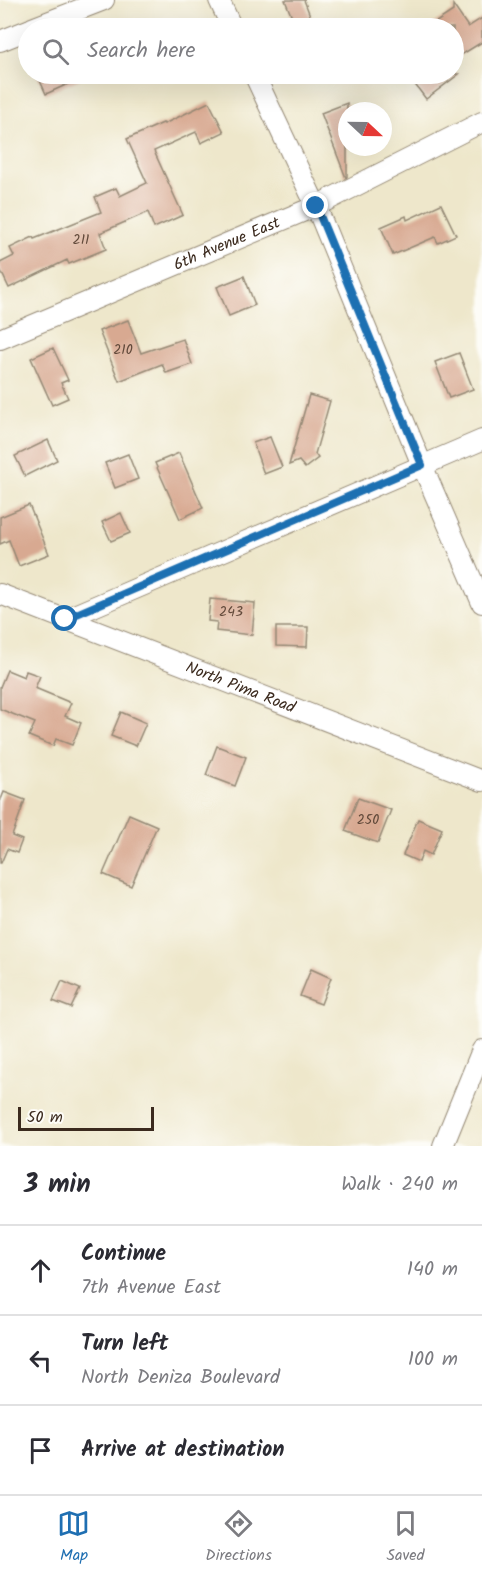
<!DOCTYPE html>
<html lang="en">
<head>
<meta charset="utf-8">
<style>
	:root { --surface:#fff; --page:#f2f2f3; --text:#2b2b33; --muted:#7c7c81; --line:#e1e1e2; --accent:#1f6fb2 }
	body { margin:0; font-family:Kalam,sans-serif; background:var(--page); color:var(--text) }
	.compass { position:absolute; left:338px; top:102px; width:54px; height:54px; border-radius:50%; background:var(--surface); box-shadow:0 6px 24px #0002; rotate:112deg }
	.scale { position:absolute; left:18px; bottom:15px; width:136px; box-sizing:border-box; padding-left:6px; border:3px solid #3b2a1e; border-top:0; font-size:16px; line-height:21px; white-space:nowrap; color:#3b2a1e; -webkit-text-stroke:4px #fdfcf7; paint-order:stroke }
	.stop { position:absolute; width:18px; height:18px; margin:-14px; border:4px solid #1f6fb2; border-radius:50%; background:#fff }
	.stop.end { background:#1f6fb2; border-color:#fff; box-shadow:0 2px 6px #0008 }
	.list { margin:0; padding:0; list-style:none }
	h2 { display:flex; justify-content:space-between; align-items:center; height:78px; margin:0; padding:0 24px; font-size:26px }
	h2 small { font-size:20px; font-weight:400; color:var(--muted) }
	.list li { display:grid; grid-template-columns:39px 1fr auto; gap:18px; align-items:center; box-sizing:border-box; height:90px; padding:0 24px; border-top:2px solid var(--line) }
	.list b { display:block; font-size:22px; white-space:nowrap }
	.list p { margin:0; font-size:20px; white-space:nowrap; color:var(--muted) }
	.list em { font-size:20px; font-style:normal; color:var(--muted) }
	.icon { flex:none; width:33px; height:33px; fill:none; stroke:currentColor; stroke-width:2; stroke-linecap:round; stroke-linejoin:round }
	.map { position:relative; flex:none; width:482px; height:1146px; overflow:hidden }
	.search { position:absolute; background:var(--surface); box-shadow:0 6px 24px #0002; left:18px; right:18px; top:18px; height:66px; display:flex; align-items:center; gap:15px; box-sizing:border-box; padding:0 21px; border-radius:33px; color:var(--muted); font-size:22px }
	.sheet { height:348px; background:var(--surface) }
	nav { display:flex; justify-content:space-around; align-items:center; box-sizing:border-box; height:84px; border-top:2px solid var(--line); background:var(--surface); font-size:16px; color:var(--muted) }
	nav a { display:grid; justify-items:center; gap:3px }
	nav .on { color:var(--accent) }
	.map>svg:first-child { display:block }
</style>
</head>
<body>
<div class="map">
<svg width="482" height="1146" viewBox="0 0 482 1146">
	<rect width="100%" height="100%" fill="#fdfcf7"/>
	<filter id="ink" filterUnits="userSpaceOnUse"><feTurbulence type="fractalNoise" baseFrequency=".0167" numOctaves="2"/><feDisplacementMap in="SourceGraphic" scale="12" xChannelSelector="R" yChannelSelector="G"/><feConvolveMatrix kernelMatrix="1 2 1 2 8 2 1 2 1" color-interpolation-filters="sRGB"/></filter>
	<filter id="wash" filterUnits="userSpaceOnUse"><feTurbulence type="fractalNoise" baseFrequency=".008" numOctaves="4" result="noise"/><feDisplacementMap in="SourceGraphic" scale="24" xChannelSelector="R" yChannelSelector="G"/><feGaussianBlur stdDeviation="1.35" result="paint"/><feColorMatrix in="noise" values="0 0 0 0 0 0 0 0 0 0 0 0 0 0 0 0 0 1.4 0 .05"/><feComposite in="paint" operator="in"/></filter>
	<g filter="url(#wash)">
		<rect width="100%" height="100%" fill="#eee7cb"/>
		<g id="blocks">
			<!-- building -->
			<g fill="#d8a991">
				<polygon points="285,0 304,0 311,18 295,25"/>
				<polygon points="453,5 468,27 482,18 482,42 453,60 453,28 427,28 453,11"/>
				<polygon points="37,74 90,74 46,94"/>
				<polygon points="407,74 459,74 426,99"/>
				<polygon points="209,102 224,132 201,143 196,132 154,151 183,215 154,228 148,212 100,233 106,249 69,264 67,260 9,288 0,269 0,263 14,256 10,248 33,237 34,239 101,212 95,197 116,188 120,196 147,183 127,139 163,123 164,124"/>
				<polygon points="347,103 347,177 346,178 321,113"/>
				<polygon points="441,204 456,235 438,243 435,237 393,255 381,227 406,216 407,220"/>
				<polygon points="244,276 255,305 229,316 217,287"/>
				<polygon points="128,320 141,353 183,339 192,364 166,373 162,364 119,381 99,331"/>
				<polygon points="53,348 68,380 61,383 68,398 52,405 31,358"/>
				<polygon points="459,353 473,389 449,398 435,362"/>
				<polygon points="309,395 330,401 315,454 318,458 305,468 299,461 289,465"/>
				<polygon points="270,437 282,467 264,474 253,443"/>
				<polygon points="48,440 57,460 25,476 15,456"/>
				<polygon points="179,453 203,508 180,519 155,463"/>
				<polygon points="128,454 138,479 115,488 105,463"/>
				<polygon points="29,505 49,554 19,566 9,540 0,544 0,517"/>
				<polygon points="121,513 130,533 111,541 102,522"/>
				<polygon points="210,599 255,603 252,635 216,631 217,622 208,621"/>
				<polygon points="276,627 308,627 307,647 276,646"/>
				<polygon points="7,670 24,677 26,671 40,676 35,688 71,703 65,716 81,723 72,745 56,739 53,746 29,736 35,723 0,709 0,687"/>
				<polygon points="121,712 146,723 136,746 111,736"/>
				<polygon points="217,746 246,757 235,786 206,775"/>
				<polygon points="4,792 25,800 12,836 22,840 17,853 7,849 1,863 0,863 0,802"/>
				<polygon points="358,798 391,810 378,843 345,831"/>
				<polygon points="129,814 157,826 131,886 103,874"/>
				<polygon points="418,819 442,829 431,855 423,851 419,862 403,855"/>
				<polygon points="311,969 331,978 321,1004 300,996"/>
				<polygon points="62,981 80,989 71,1008 53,1001"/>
			</g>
		</g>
	</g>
	<g filter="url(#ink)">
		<use href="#blocks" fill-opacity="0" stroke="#948874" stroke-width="1.5"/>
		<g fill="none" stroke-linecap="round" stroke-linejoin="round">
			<defs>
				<g id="minor">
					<polyline points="219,0 232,28"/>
					<polyline points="32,28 104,0"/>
					<polyline points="0,41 28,30"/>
					<polyline points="254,74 316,206 422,465 482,603"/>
					<path id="s1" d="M0 339 316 206 482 122"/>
					<path id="s2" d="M0 594 482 781"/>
					<polyline points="65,619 482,440"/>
					<polyline points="443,1146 482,1050"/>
				</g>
			</defs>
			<!-- minor casing -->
			<use href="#minor" stroke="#948874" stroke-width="22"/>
			<!-- minor -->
			<use href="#minor" stroke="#fff" stroke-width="20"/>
		</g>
	</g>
	<g fill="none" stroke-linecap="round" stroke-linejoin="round" filter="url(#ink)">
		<!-- route -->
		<polyline stroke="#1f6fb2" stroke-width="8" points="65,619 422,465 316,206"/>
	</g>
	<g text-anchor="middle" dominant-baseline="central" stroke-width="5" stroke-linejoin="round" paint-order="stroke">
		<!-- number labels -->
		<g font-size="14" fill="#624a3b">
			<text x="81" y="240">211</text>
			<text x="123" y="350">210</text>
			<text x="231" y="612">243</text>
			<text x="368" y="820">250</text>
		</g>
		<!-- street labels -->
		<g font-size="16" fill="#3b2a1e" stroke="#fdfcf7">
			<text stroke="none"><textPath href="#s1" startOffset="246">6th Avenue East</textPath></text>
			<text stroke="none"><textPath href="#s2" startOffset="258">North Pima Road</textPath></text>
		</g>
	</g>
</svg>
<svg class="compass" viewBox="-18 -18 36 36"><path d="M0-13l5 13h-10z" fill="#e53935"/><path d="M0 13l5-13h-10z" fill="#7c7c81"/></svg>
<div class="scale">50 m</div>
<div class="stop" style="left:65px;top:619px"></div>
<div class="stop end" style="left:316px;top:206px"></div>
<div class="search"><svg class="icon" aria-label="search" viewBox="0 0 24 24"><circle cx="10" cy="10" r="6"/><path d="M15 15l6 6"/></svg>Search here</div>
</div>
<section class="sheet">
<h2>3 min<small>Walk · 240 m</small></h2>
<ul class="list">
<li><svg class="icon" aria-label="ahead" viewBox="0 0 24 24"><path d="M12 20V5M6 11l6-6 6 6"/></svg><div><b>Continue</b><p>7th Avenue East</p></div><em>140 m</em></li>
<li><svg class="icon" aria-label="left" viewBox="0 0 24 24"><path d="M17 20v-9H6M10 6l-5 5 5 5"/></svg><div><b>Turn left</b><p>North Deniza Boulevard</p></div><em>100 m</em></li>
<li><svg class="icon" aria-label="arrive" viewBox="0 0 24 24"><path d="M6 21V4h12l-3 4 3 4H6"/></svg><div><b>Arrive at destination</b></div></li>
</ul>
</section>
<nav>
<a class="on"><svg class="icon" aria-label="map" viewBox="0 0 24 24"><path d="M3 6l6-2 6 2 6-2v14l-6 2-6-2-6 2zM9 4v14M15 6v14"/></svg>Map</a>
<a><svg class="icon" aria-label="directions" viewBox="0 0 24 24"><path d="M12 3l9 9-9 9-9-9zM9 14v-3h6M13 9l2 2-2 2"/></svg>Directions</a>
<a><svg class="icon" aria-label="saved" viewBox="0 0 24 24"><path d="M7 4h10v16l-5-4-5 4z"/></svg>Saved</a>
</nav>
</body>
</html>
